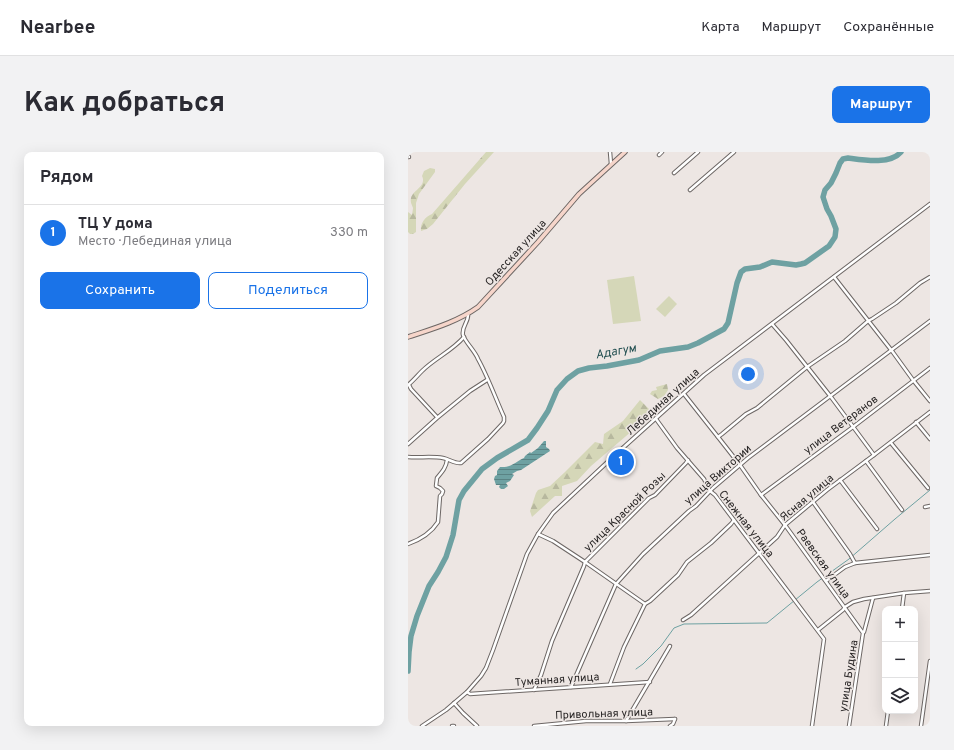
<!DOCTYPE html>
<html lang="ru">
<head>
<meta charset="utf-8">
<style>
	:root { --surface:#fff; --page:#f2f2f3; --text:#2b2b33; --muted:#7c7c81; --line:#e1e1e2; --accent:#1a73e8 }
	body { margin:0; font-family:Overpass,sans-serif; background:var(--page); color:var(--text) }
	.controls { position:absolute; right:12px; bottom:12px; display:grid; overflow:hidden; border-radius:8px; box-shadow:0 4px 16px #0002 }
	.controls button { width:36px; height:36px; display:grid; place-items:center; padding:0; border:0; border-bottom:1px solid var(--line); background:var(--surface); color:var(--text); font:20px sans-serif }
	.you { position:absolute; left:340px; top:222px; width:14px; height:14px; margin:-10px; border:3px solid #fff; border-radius:50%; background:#1a73e8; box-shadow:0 0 0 6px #1a73e833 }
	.badge { display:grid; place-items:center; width:26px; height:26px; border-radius:50%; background:var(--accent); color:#fff; font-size:13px; font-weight:700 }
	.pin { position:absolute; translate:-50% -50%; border:2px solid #fff; box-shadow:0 1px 4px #0006 }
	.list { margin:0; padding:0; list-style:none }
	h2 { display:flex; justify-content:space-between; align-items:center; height:52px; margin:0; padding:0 16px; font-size:17px }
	h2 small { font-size:13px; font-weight:400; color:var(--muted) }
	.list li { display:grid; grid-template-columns:26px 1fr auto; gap:12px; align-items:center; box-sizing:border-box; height:56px; padding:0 16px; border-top:1px solid var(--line) }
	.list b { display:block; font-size:15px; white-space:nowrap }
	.list p { margin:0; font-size:13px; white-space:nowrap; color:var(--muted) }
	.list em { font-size:13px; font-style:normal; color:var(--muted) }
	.actions { display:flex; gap:8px; padding:12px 16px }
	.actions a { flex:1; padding:9px 0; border:1px solid var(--accent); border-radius:8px; text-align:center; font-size:14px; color:var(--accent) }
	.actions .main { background:var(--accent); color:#fff }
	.icon { flex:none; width:22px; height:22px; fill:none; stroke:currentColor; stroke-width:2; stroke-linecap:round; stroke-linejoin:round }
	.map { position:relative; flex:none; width:522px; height:574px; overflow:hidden; border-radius:8px }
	header { display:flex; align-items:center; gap:24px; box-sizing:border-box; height:56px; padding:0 20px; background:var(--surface); border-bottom:1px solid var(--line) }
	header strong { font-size:19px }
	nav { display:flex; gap:22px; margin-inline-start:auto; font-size:14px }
	.intro { display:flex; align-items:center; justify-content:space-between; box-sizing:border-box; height:96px; padding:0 24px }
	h1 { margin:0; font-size:28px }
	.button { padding:10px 18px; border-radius:8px; background:var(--accent); color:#fff; font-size:14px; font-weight:700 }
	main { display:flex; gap:24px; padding:0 24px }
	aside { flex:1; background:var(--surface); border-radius:8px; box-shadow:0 4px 16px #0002 }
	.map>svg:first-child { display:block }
</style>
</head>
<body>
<header>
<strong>Nearbee</strong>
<nav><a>Карта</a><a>Маршрут</a><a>Сохранённые</a></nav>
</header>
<div class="intro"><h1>Как добраться</h1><a class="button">Маршрут</a></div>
<main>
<aside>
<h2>Рядом<small></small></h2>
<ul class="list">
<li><span class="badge">1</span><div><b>ТЦ У дома</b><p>Место · Лебединая улица</p></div><em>330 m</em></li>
</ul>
<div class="actions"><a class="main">Сохранить</a><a>Поделиться</a></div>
</aside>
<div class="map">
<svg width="522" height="574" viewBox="0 0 522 574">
	<defs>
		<pattern id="forest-firs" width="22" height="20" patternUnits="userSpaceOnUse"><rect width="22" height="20" fill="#d5d7b8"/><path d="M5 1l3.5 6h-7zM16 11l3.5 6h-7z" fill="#b7b89e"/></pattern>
		<pattern id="water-rules" width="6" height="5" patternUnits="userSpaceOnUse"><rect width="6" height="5" fill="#6ea1a2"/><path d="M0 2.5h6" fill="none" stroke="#5a8384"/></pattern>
	</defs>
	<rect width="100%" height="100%" fill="#ede6e3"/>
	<!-- forest -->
	<g fill="url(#forest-firs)">
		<path d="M78 0H86L57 32 25 72 19 77 13 79C12 71 17 65 24 62Z"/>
		<path d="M22 16 27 17V20L11 42 8 51V80L5 82H2L0 80V60L4 63C4 63 5 57 5 56 4 53 2 50 3 46 5 38 19 34 14 24L16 19Z"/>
		<polygon points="259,232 260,238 256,244 250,247 242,242 244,239 249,238 248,235"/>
		<polygon points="232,248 245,261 183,314 169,329 154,334 154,344 147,344 124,365 122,359 128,341 130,338 142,334 157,320 187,290 195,292 196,282 215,269"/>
	</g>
	<!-- garden -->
	<g fill="#d5d7b8">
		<polygon points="226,124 233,169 205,172 199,128"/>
		<polygon points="261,144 269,152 257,165 248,157"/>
	</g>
	<!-- water -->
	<path fill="url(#water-rules)" d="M136 289H138V295L141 297 142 299 113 318 109 319 104 322 106 323 102 329 98 331 100 334 96 337H93L91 335 92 333H88L86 327 87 324 89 323V319L92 315C103 316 107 310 116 306L117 304 122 300 123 301 130 296Z"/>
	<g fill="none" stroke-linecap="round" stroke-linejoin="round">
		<!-- stream -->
		<polyline stroke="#6ea1a2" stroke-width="1" points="228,517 235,512 253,494 266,476 276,472 359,471 409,430 441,407 487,367 522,338"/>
		<!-- river -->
		<path stroke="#6ea1a2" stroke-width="5.5" d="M0 519 1 500 3 484 9 464 21 434 30 420 38 405 45 383 51 348 56 339 74 317 89 306 120 288 129 276 140 259 149 238 159 227 170 219 181 216 199 214 231 208 252 199 280 195 290 191 316 177 320 171 329 131 333 120 337 117 352 115 364 110 388 113 393 112 397 111 421 94 427 85 428 77 423 64 419 57 415 45 417 38 423 31 428 21 432 11 435 7 440 6C455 8 482 13 493 0"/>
		<defs>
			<g id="minor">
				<polyline points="202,0 203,12"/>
				<polyline points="251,3 254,0"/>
				<polyline points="0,5 1,5"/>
				<polyline points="266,21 290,0"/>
				<polyline points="282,38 326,0"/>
				<polyline points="426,125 484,199 505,228 522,249"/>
				<polyline points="364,172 378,188 423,245 466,303"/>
				<path d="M0 233C5 229 9 224 14 219 27 206 44 199 56 185"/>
				<polyline points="1,233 3,237 29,265"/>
				<polyline points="276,242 310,285 332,313 353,343 377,373 455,481 441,574"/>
				<polyline points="248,267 269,296 296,327 302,339 307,343 416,487 404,574"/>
				<polyline points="508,270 522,287"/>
				<polyline points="310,285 314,282 338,262 349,256 399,215 437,189 460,169 464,167 488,151 512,131 522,125"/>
				<polyline points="483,291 520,336"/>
				<polyline points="0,292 29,266 62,239 79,228"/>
				<path d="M0 305C11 306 24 304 35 306 41 307 47 312 53 311L80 287 95 271 96 269V265C87 245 80 225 70 207 67 199 57 190 55 183 53 175 61 170 60 162"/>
				<polyline points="458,309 494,358"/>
				<polyline points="432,328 469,377"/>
				<polyline points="353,343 445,275 522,216"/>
				<polyline points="405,350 442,402 447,411"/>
				<polyline points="517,355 522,354"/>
				<polyline points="130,382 145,389 177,410 237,452"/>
				<path d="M0 392C11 388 23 381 30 370L32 344 34 342 35 339 32 336 28 334 29 326C34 320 38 316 39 308"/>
				<polyline points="418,429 437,415 447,411 522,403"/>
				<polyline points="494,457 496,441"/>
				<polyline points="275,468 283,463 369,385 377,373 419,338 466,303 522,260"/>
				<polyline points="410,478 435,458 437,455 445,450 456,447 496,441 522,439"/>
				<polyline points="456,480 465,446"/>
				<polyline points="202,532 216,495 237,452 242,449 270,423 279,410 303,391 323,372 326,368"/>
				<polyline points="163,535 208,432 235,402 281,359 288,354 305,336 340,306 522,169"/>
				<polyline points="126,538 133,523 144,489 176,414 177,410 241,346 247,343 278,311 280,308"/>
				<polyline points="59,540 62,542 242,530"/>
				<polyline points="46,551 55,561 69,574"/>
				<polyline points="218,569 262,494"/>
				<polyline points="14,574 38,558 59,540 73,524 78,516 85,498 119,402 130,382 145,361 207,303 296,223 522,52"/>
				<polyline points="44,574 46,574"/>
				<polyline points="126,574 178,569 218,569 267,567"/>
				<polyline points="262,574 265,572 267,567"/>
				<polyline points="478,574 480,559"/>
				<polyline points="513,574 522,509"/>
			</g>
			<path id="secondary" d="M0 185C24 177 49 170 70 155L130 90 171 42 217 0"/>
		</defs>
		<!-- minor casing -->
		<use href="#minor" stroke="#6d6765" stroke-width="4.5"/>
		<!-- secondary casing -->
		<use href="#secondary" stroke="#6d6765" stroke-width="5.5"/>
		<!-- minor -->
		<use href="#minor" stroke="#fff" stroke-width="2.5"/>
		<!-- secondary -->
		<use href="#secondary" stroke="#f6d5ca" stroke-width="3.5"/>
	</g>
	<g text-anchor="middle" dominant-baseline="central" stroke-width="3" stroke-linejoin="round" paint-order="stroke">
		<!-- street labels -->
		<g font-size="11" fill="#272424" stroke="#ede6e3">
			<text transform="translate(108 101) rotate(-48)">Одесская улица</text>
			<text transform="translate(255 250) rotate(-42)">Лебединая улица</text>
			<text transform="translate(433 273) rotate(-37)">улица Ветеранов</text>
			<text transform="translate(310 323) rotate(-41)">улица Виктории</text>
			<text transform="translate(399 346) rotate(-40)">Ясная улица</text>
			<text transform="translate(217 360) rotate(-44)">улица Красной Розы</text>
			<text transform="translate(338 372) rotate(52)">Снежная улица</text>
			<text transform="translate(415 412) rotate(54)">Раевская улица</text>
			<text transform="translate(441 524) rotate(-81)">улица Будина</text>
			<text transform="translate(149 528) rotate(-4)">Туманная улица</text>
			<text transform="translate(196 562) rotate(-2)">Привольная улица</text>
		</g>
		<!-- water labels -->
		<g font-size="12" font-style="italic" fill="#1d4b4d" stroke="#ede6e3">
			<text transform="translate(208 200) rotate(-10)">Адагум</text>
		</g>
	</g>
</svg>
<div class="controls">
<button>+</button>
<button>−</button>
<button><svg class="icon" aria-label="layers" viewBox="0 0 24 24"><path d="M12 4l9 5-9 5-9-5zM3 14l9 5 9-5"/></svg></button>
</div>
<div class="you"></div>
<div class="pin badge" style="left:213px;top:310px">1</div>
</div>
</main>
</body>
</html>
